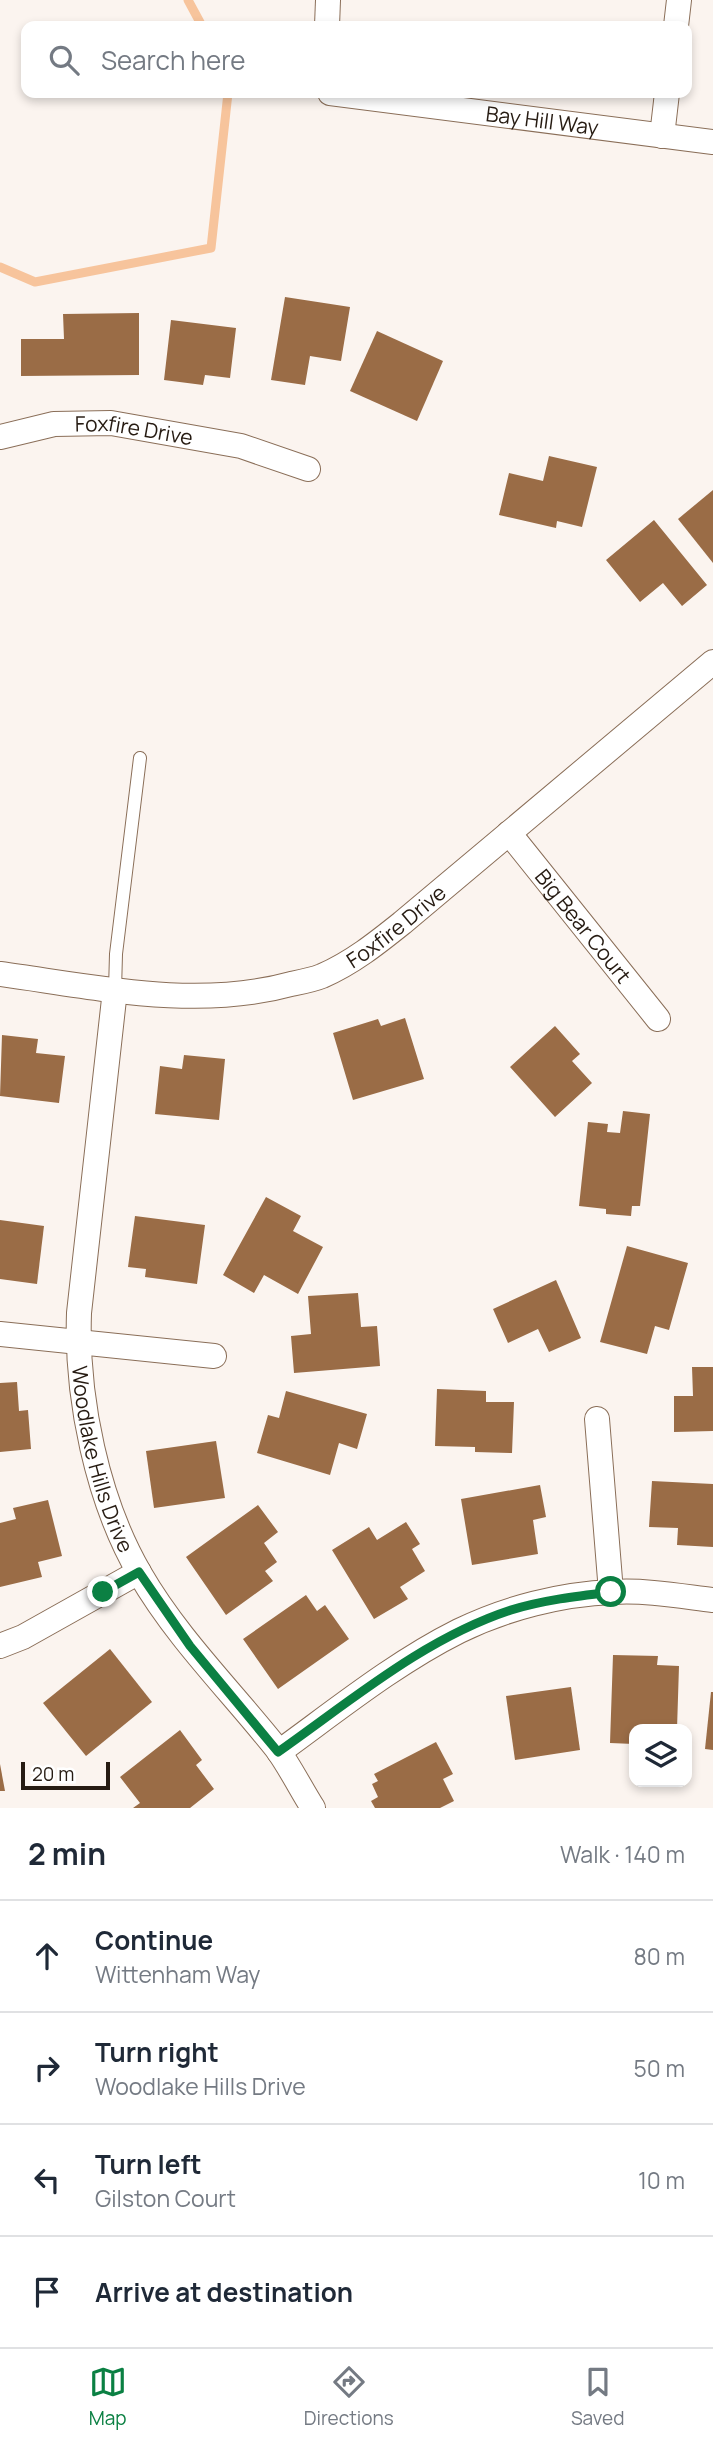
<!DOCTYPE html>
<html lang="en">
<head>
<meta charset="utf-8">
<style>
	:root { --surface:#fff; --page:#f6f6f7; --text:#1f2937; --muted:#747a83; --line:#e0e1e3; --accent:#0b8043 }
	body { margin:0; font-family:Manrope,sans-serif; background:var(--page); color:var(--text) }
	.controls { position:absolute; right:21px; bottom:21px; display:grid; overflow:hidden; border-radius:14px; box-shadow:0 4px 10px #0003 }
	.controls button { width:63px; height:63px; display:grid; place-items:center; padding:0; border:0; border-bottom:2px solid var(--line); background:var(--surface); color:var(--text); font:35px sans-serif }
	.scale { position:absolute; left:21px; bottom:18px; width:89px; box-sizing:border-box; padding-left:7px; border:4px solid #261b12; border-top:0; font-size:19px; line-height:24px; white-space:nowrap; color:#261b12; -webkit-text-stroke:5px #fff; paint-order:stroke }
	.stop { position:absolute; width:21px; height:21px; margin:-16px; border:5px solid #0b8043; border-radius:50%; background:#fff }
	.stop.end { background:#0b8043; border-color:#fff; box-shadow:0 2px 7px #0008 }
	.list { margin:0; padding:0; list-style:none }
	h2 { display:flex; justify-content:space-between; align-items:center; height:91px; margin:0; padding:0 28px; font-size:30px }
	h2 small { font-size:23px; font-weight:400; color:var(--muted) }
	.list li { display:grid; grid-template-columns:46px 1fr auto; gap:21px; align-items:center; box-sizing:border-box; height:112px; padding:0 28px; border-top:2px solid var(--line) }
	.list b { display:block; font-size:26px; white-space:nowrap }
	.list p { margin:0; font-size:23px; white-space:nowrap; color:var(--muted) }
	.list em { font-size:23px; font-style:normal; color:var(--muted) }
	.icon { flex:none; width:38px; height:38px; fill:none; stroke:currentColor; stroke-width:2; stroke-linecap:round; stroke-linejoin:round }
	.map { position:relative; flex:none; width:713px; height:1808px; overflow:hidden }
	.search { position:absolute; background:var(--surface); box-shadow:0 4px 10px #0003; left:21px; right:21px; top:21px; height:77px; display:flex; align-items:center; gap:18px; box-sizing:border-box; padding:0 24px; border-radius:14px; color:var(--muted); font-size:26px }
	.sheet { height:539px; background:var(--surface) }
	nav { display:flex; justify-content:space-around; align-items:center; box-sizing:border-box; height:98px; border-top:2px solid var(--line); background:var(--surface); font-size:19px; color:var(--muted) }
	nav a { display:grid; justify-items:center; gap:4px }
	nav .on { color:var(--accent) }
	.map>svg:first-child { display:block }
</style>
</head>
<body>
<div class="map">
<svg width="713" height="1808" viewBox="0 0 713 1808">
	<rect width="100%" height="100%" fill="#fbf4ef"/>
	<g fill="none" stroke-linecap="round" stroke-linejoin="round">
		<!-- stream -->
		<g stroke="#f7c49c" stroke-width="9">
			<polyline points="188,0 202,26"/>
			<polyline points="0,267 35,282 211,248 228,93"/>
		</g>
	</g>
	<!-- building -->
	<g fill="#9a6c46">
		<polygon points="285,297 350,307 341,361 310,356 305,385 271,380"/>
		<polygon points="139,313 139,375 21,376 21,339 64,339 63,314"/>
		<polygon points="171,320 236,328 230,378 205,375 203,385 164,380"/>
		<polygon points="377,331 443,361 417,421 350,391"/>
		<polygon points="549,456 597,467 582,527 557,521 556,528 499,515 509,473 543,481"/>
		<polygon points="713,490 713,563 678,519"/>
		<polygon points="654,520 707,585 682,606 663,583 640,602 606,560"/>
		<polygon points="405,1018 424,1079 353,1100 333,1033 378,1019 381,1026"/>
		<polygon points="555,1026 580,1054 572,1061 592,1083 555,1117 510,1067"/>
		<polygon points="2,1035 38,1039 36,1053 65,1056 59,1103 0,1096"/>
		<polygon points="184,1055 225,1059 219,1120 155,1114 160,1066 182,1069"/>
		<polygon points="623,1111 650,1114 640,1206 632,1206 631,1216 606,1214 606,1209 579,1206 588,1122 608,1124 607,1132 620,1133"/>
		<polygon points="266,1197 301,1216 293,1231 323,1247 298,1294 264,1275 254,1293 223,1275"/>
		<polygon points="135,1216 205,1225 197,1284 145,1277 146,1269 128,1267"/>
		<polygon points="0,1220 44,1226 37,1284 0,1279"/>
		<polygon points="627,1246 688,1263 669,1330 655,1326 647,1354 600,1342"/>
		<polygon points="556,1280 581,1338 549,1352 538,1329 508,1343 493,1309"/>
		<polygon points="358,1293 361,1327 377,1326 380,1366 294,1373 291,1336 311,1334 308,1296"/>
		<polygon points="692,1367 713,1367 713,1431 674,1432 674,1396 693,1396"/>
		<polygon points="17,1382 19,1411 28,1410 31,1449 0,1452 0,1383"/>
		<polygon points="437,1389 486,1391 486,1402 514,1402 512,1453 475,1452 475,1447 435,1446"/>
		<polygon points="286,1391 367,1414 357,1449 339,1443 330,1475 257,1453 268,1415 279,1418"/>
		<polygon points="216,1441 225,1498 154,1508 146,1451"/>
		<polygon points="652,1481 713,1484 713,1547 677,1545 678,1528 649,1527"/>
		<polygon points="540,1485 546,1517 533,1520 538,1554 472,1565 461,1499"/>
		<polygon points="48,1500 62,1556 38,1562 42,1577 0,1587 0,1523 16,1519 13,1508"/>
		<polygon points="258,1505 278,1532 264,1543 277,1562 265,1571 273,1581 226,1615 186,1557"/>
		<polygon points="406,1522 420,1544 412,1549 425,1571 400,1587 408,1599 374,1619 332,1550 369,1527 377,1540"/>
		<polygon points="306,1595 317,1611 325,1605 349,1639 278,1689 243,1639"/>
		<polygon points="110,1649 152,1702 86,1756 43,1703"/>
		<polygon points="613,1655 658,1656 657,1665 679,1666 677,1729 634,1729 634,1744 610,1743"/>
		<polygon points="571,1687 580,1750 515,1760 506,1696"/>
		<polygon points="711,1692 713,1692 713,1750 705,1749"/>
		<polygon points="180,1730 202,1760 196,1765 214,1789 190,1808 133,1808 140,1803 120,1777"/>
		<polygon points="436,1742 453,1774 443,1779 454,1801 440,1808 375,1808 371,1801 378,1797 372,1784 378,1781 374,1774"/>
		<polygon points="0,1764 5,1791 0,1791"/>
	</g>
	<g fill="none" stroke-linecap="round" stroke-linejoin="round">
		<defs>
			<polyline id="service" points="115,990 116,954 140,758"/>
			<g id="minor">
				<polyline points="327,26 328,0"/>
				<polyline points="676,26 679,0"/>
				<path id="s1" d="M330 93 713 142"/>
				<polyline points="662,136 667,93"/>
				<path id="s2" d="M0 437 54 424 111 423 241 446 308 469"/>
				<path id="s3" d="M509 833 658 1019"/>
				<path id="s4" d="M0 974C95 987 197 1010 291 984 301 982 312 980 322 976 352 963 377 943 402 923L713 662"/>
				<path id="s5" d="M115 990 79 1313C76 1398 97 1500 140 1574 177 1638 231 1691 277 1749 290 1767 301 1789 313 1808"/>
				<polyline points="0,1334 214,1356"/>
				<polyline points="597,1419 611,1592"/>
				<polyline points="0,1646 23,1637 139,1572"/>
				<path d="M279 1752C337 1710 395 1663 459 1631 506 1608 561 1594 613 1592 646 1590 680 1596 713 1600"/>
			</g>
		</defs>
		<!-- service casing -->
		<use href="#service" stroke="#8a6e58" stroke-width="14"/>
		<!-- minor casing -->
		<use href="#minor" stroke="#8a6e58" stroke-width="26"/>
		<!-- service -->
		<use href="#service" stroke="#fff" stroke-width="12"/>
		<!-- minor -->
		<use href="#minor" stroke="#fff" stroke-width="24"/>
	</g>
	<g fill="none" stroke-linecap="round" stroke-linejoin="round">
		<!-- route -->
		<path stroke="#0b8043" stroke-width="9" d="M103 1592 139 1572 190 1646 278 1752C352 1700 425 1638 511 1610 544 1600 578 1596 611 1592"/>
	</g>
	<g text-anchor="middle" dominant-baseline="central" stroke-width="7" stroke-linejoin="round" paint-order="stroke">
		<!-- street labels -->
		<g font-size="21" fill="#261b12" stroke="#fff">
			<text stroke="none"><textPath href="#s1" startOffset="214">Bay Hill Way</textPath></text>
			<text stroke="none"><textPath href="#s2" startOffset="136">Foxfire Drive</textPath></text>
			<text stroke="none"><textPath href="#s4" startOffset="415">Foxfire Drive</textPath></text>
			<text stroke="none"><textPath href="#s3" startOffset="119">Big Bear Court</textPath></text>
			<text stroke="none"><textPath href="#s5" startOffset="474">Woodlake Hills Drive</textPath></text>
		</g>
	</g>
</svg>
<div class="controls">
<button><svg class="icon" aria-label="layers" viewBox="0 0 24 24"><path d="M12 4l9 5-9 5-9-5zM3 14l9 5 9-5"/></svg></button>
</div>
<div class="scale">20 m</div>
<div class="stop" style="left:611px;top:1592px"></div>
<div class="stop end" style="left:103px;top:1592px"></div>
<div class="search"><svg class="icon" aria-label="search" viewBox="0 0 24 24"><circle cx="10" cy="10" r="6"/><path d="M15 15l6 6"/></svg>Search here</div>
</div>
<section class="sheet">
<h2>2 min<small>Walk · 140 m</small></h2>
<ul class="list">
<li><svg class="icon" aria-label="ahead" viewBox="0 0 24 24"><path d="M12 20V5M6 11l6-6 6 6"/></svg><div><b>Continue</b><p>Wittenham Way</p></div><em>80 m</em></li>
<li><svg class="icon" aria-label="right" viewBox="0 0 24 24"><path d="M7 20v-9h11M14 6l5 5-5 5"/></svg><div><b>Turn right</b><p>Woodlake Hills Drive</p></div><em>50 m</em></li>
<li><svg class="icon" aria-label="left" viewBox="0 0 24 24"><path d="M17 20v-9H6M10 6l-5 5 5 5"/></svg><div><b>Turn left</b><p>Gilston Court</p></div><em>10 m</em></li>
<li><svg class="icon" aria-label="arrive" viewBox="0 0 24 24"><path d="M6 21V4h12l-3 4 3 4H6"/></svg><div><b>Arrive at destination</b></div></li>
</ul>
</section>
<nav>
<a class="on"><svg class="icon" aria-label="map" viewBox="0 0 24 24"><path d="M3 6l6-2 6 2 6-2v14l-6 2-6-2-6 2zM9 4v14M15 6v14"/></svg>Map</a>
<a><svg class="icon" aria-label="directions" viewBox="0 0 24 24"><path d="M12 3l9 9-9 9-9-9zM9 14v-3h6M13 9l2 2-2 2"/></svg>Directions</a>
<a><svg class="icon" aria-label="saved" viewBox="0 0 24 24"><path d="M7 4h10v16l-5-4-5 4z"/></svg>Saved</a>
</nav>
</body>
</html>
